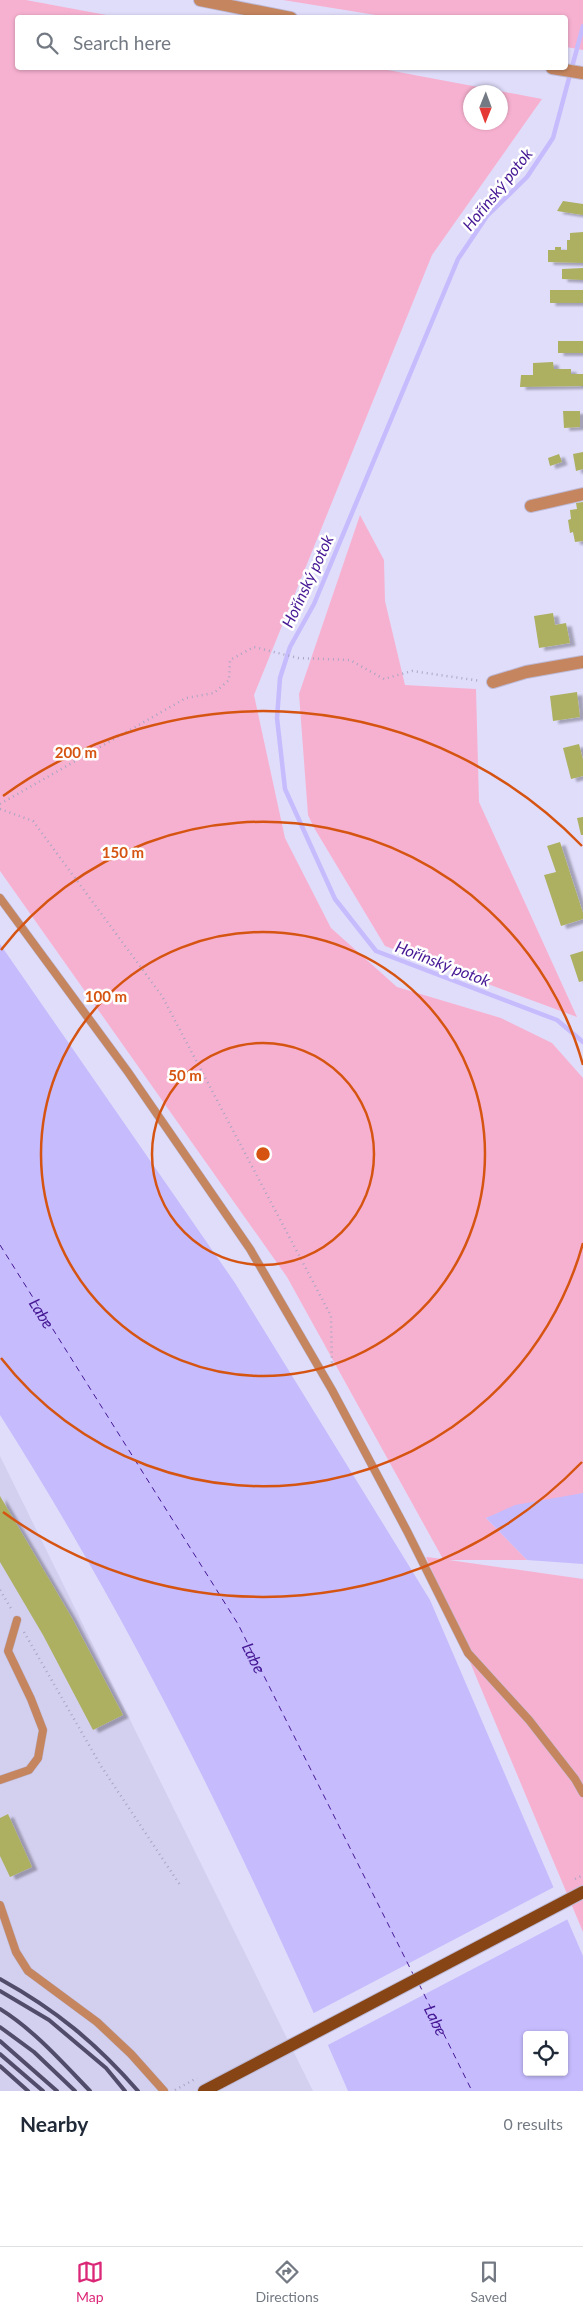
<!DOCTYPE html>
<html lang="en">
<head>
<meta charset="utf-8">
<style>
	:root { --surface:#fff; --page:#f2f2f3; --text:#1f2937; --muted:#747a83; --line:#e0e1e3; --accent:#db2777 }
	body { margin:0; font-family:Lato,sans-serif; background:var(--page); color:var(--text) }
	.controls { position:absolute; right:15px; bottom:15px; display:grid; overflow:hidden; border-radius:5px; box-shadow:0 1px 4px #0004 }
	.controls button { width:45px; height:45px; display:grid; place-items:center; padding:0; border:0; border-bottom:1px solid var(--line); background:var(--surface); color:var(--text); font:25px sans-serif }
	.compass { position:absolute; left:463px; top:85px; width:45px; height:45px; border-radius:50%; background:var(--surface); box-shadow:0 1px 4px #0004; rotate:181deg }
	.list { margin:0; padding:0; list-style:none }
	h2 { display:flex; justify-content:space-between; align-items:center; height:65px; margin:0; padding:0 20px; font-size:21px }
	h2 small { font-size:16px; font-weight:400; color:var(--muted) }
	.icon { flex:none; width:28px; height:28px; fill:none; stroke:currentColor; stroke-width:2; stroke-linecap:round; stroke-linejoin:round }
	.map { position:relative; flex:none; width:583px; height:2091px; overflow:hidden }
	.search { position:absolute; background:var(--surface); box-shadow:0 1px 4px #0004; left:15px; right:15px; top:15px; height:55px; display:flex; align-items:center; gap:12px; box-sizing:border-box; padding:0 18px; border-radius:5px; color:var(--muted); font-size:19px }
	.sheet { height:155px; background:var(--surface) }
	nav { display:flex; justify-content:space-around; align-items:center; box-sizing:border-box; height:70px; border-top:1px solid var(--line); background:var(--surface); font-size:14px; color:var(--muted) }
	nav a { display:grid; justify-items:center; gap:2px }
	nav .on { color:var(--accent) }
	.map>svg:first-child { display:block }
</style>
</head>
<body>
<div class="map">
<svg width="583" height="2091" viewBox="0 0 583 2091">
	<defs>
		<filter id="shadow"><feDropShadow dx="5.5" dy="3" stdDeviation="1" flood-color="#0004"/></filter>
	</defs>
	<rect width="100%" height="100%" fill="#e0ddfb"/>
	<!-- built -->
	<polygon fill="#d3cfef" points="0,1456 313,2091 0,2091"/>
	<!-- green -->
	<g fill="#f7b1d0" fill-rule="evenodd">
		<path d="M0 0H26L117 17 18 18V68H377L542 99 432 255 254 695 285 838 331 928 397 987 501 1018 552 1043 583 1078V1493L486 1518 527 1560H449L583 1579V1932L426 1557 443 1559 287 1277 0 871ZM470 92H500V122H470Z"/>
		<polygon points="283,0 583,0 583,50 566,47 566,18 388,17"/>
		<polygon points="360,515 384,560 385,601 405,685 476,689 479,802 577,1017 385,946 313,826 308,815 299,694"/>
	</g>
	<!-- water -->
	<g fill="#c5bbfd" fill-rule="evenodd">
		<path d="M0 944 235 1283 430 1600 583 1956V2091H348C247 1858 136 1629 0 1415ZM527 2035H564V2072H527Z"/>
		<polygon points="583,1493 583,1564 527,1560 486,1518 515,1505"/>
	</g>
	<!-- pier -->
	<polygon fill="#e0ddfb" points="556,1886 570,1918 326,2046 312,2014"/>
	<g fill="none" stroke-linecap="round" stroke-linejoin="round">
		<!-- stream -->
		<polyline stroke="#c5bbfd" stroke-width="4.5" points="583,26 553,138 527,177 487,216 458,259 314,604 290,647 280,678 277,718 285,789 335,899 376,951 557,1020 583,1042"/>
		<!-- ferry -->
		<g stroke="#451794" stroke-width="1" stroke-dasharray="6 5" stroke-linecap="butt">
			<path id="s1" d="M0 1245 238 1624 413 1974"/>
			<path id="s2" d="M419 1984 472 2091"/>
		</g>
	</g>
	<!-- building -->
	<g fill="#acb061" filter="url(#shadow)">
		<polygon points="563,201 583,204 583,215 557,211"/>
		<polygon points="583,232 583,263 548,262 548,250 555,250 555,247 561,247 561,250 567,250 567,240 570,240 570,233"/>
		<polygon points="583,268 583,280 562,279 562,269"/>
		<rect x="550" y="290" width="33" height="13"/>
		<rect x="558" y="341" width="25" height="12"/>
		<polygon points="553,362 554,369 571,369 571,374 583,374 583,386 520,387 521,375 533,375 533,363"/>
		<polygon points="563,411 580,411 580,427 564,428"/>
		<polygon points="583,452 583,469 576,471 573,454"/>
		<polygon points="559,454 562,462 550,466 548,458"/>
		<polygon points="583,502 583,541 575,542 573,532 570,533 568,520 571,519 570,510 577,509 576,503"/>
		<polygon points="553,613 555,625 566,623 570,643 539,648 534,616"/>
		<polygon points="577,692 580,717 553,721 550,696"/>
		<polygon points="579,744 583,760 583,776 571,779 563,748"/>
		<polygon points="583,817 583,835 581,835 577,818"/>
		<polygon points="560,842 583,913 583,919 561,926 544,875 556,872 547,846"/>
		<polygon points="583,951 583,981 579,982 570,955"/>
		<polygon points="0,1496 72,1618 123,1715 93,1730 43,1635 0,1562"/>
		<polygon points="8,1814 32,1867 10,1877 0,1856 0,1818"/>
	</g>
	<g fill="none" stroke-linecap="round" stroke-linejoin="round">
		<defs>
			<g id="service">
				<polyline points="0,898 128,1072 250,1249 332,1390 407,1531 468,1653 529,1720 575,1779 583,1793"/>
				<polyline points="0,1780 29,1770 38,1758 43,1730 31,1699 8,1651 17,1620"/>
				<polyline points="0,1905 16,1952 28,1971 97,2022 131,2054 164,2091"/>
			</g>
			<g id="minor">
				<polyline points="531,506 583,494"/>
				<polyline points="493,682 526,672 583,662"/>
			</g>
			<g id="tertiary">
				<polyline points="200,0 291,18"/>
				<polyline points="552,68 583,73"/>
			</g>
			<polyline id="primary" points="204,2091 583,1892"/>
		</defs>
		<!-- service casing -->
		<use href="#service" stroke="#bdbad7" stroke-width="9"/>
		<!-- minor casing -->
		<use href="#minor" stroke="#bdbad7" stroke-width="14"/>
		<!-- tertiary casing -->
		<use href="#tertiary" stroke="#bdbad7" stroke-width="14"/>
		<!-- primary casing -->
		<use href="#primary" stroke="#bdbad7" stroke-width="14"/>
		<!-- path -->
		<g stroke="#a9a5c3" stroke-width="2.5" stroke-dasharray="1 4" stroke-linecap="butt">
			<polyline points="0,804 186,698 214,693 229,680 230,660 254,647 298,658 350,660 384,679 412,671 481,681"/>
			<polyline points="0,809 33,821 162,996 331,1316 332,1367"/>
			<polyline points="0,1590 12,1610"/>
			<polyline points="24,1632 101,1766 180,1885"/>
			<polyline points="575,1879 583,1875"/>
			<polyline points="175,2090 197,2078"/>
		</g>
		<!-- service -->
		<use href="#service" stroke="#c5855f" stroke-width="8"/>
		<!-- minor -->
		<use href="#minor" stroke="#c5855f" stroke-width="12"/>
		<!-- tertiary -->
		<use href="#tertiary" stroke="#c5855f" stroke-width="12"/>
		<!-- primary -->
		<use href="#primary" stroke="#874414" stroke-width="12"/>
		<!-- rail -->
		<g stroke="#514c69" stroke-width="4">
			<path d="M0 1979C56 2010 96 2043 138 2091"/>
			<polyline points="0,1991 49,2020 106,2068 125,2091"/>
			<path d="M0 2009C34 2030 62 2062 90 2091"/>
			<polyline points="0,2027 34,2052 75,2091"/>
			<polyline points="0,2041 57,2091"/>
			<polyline points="0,2054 43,2091"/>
			<polyline points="0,2066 28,2091"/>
		</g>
	</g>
	<!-- distance rings -->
	<g fill="none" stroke="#d65412" stroke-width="2.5">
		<circle cx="263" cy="1154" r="111"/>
		<circle cx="263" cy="1154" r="222"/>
		<path d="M583 1243A332 332 0 0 1 1 1358M1 950A332 332 0 0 1 583 1065"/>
		<path d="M582 1462A443 443 0 0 1 3 1512M3 796A443 443 0 0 1 582 846"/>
	</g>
	<g text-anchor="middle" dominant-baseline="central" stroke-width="5" stroke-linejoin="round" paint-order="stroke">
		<!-- water labels -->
		<g font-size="16" font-style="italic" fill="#451794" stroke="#fff">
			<text transform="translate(497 189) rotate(-51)">Hořínský potok</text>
			<text transform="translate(307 581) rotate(-65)">Hořínský potok</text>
			<text transform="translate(443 963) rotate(21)">Hořínský potok</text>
			<text stroke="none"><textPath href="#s1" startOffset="80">Labe</textPath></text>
			<text stroke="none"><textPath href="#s1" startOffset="485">Labe</textPath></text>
			<text stroke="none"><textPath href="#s2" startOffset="40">Labe</textPath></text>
		</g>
	</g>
	<circle cx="263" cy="1154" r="8" fill="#d65412" stroke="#fff" stroke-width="2.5"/>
	<g font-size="15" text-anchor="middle" font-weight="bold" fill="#d65412" stroke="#fff" stroke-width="5" stroke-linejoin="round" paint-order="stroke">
		<text x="76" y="758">200 m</text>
		<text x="123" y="858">150 m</text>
		<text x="106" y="1002">100 m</text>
		<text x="185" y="1081">50 m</text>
	</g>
</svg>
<div class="controls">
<button><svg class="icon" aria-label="locate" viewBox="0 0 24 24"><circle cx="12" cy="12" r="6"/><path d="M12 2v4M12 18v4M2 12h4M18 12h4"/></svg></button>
</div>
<svg class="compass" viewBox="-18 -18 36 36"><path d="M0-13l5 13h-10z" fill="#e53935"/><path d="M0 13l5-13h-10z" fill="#747a83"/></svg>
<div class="search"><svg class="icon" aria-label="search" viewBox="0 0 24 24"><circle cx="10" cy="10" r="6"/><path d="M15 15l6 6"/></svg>Search here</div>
</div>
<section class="sheet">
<h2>Nearby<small>0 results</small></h2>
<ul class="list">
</ul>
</section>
<nav>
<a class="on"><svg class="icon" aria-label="map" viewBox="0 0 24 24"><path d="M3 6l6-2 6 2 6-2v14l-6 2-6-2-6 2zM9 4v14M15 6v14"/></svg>Map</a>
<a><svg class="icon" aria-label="directions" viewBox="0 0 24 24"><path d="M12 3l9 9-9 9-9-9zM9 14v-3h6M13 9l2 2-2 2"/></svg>Directions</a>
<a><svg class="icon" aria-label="saved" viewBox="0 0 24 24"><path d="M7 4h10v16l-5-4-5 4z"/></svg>Saved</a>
</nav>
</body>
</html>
